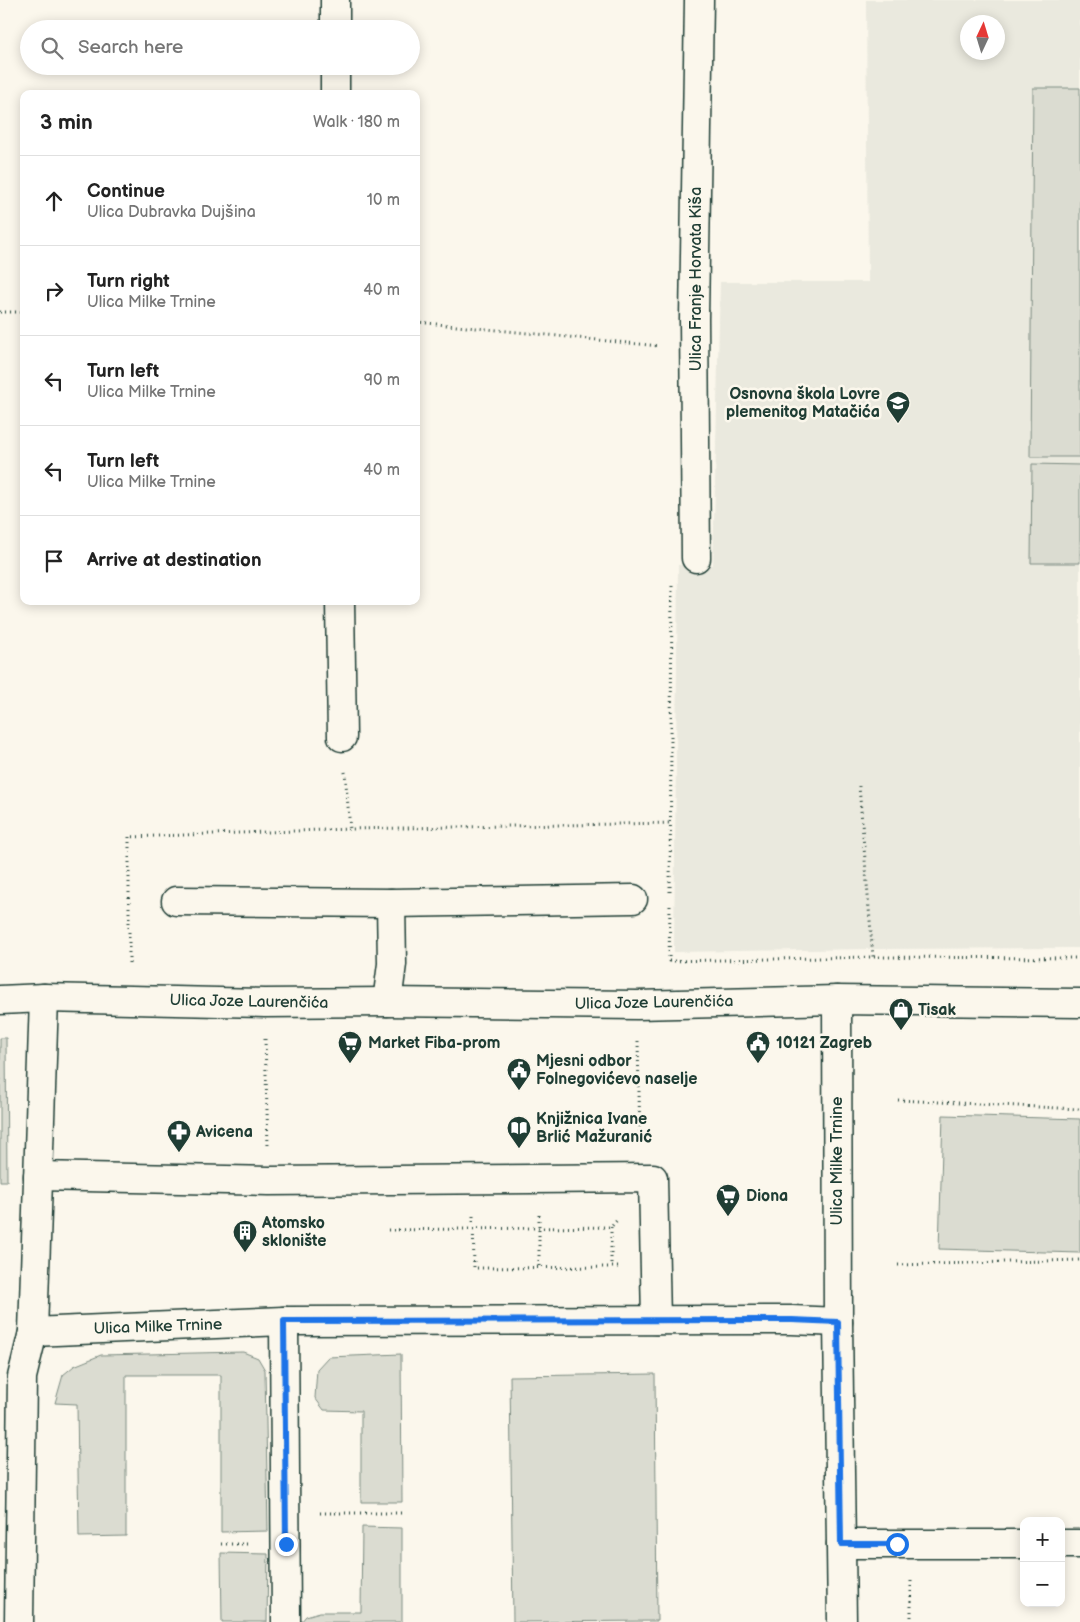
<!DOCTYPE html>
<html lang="en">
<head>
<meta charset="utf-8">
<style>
	:root { --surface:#fff; --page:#f6f6f6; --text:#222; --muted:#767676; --line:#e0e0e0 }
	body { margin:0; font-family:"Balsamiq Sans",sans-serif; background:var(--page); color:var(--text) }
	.controls { position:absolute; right:15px; bottom:15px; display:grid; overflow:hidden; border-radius:10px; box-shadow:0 2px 12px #0003 }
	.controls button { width:45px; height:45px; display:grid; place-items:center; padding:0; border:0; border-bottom:1px solid var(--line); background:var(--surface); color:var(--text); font:25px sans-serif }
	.compass { position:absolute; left:960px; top:15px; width:45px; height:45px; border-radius:50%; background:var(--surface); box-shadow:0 2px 12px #0003; rotate:4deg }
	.stop { position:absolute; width:15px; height:15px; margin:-11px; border:4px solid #1a73e8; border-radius:50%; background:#fff }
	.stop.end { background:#1a73e8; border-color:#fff; box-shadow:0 1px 5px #0008 }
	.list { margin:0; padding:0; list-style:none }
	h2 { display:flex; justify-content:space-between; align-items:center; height:65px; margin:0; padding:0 20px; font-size:21px }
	h2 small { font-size:16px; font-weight:400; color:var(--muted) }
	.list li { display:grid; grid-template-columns:32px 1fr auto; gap:15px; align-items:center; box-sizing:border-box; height:90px; padding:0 20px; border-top:1px solid var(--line) }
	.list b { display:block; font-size:19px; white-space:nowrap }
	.list p { margin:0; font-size:16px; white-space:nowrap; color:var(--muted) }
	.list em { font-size:16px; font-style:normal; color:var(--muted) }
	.icon { flex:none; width:28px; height:28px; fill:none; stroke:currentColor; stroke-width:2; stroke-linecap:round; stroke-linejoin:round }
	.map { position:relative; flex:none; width:1080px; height:1622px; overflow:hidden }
	.search { position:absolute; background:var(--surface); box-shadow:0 2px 12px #0003; left:20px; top:20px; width:400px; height:55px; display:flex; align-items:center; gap:12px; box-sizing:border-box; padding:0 18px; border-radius:28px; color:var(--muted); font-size:19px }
	.panel { position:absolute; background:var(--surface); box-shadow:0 2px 12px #0003; left:20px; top:90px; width:400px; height:515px; border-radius:10px }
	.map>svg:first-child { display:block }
</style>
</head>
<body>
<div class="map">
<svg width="1080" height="1622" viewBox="0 0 1080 1622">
	<rect width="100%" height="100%" fill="#fbf7ec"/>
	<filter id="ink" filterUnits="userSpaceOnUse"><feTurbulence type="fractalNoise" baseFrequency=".02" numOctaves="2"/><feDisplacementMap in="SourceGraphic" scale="10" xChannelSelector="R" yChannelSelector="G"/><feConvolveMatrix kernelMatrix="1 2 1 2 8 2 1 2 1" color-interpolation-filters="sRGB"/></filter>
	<g filter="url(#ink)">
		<!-- built -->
		<path fill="#eae9de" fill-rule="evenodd" d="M866 0H1080V948L873 949 674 952 678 565H713L720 282H868ZM968 22H998V52H968Z"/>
		<!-- green -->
		<g fill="#dbdcd1" stroke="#7d8c82">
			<polygon points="1033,88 1080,88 1080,457 1030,457"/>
			<polygon points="1032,464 1080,465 1080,563 1031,563"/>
			<polygon points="0,1038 6,1038 7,1181 0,1181"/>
			<polygon points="943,1115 1080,1119 1080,1253 939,1249"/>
			<polygon points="243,1352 258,1358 265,1370 268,1531 221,1532 221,1375 126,1375 126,1536 79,1537 77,1404 55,1403 63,1375 74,1366 101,1355"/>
			<polygon points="401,1354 402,1502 361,1502 361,1411 324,1410 315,1398 317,1369 328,1357"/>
			<polygon points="655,1374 657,1621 513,1622 510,1376"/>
			<polygon points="362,1527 402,1528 402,1622 301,1622 306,1616 320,1612 361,1612"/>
			<polygon points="221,1553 268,1554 267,1622 222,1622"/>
		</g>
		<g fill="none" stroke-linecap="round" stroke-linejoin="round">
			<defs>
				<g id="minor">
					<polyline points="335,29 335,0"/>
					<polyline points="335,94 335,66"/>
					<polyline points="696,558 694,319 699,0"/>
					<polyline points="340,601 342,737"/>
					<polyline points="176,901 391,903 633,899"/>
					<polyline points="0,1000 44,998 265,1003 387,1002 637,1005 837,1000 1080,1003"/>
					<polyline points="837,1000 838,1322 842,1622"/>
					<polyline points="387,1002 392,964 391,903"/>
					<polyline points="38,1176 269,1181 653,1178 656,1320"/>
					<polyline points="284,1321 286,1622"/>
					<polyline points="33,1332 284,1321 792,1320 838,1322"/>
					<polyline points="841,1544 1024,1544"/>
					<polyline points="1061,1544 1080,1544"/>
					<polyline points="19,1622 22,1377 33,1332 44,998"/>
				</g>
			</defs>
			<!-- minor casing -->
			<use href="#minor" stroke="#1f3d34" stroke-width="31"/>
			<!-- path -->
			<g stroke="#1f3d34" stroke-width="3" stroke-dasharray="1 4" stroke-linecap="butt">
				<polyline points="0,312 24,312"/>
				<polyline points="416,322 659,346"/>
				<polyline points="345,772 350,829"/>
				<polyline points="859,786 873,957"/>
				<polyline points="670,892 672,586"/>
				<polyline points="670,906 669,961 873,957 1080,958"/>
				<polyline points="129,963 129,837 350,829 671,823"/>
				<polyline points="265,1039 268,1146"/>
				<polyline points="638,1041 640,1143"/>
				<polyline points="898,1100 1080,1109"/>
				<polyline points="539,1215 539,1267"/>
				<polyline points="473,1216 474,1268 619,1267"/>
				<polyline points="611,1227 611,1266"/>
				<polyline points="388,1230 611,1227 617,1220"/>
				<polyline points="898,1265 1080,1260"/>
				<polyline points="320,1513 402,1513"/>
				<polyline points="221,1544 251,1544"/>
				<polyline points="911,1622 911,1579"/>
			</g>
			<!-- minor -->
			<use href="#minor" stroke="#fbf7ec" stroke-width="28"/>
		</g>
	</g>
	<g fill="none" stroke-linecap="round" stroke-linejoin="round" filter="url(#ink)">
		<!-- route -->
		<polyline stroke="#1a73e8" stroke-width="6" points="286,1544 284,1321 792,1320 838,1322 841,1544 897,1544"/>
	</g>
	<!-- icons -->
	<defs>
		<symbol id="school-pin" viewBox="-11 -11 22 30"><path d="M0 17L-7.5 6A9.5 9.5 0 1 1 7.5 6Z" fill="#1f3d34" stroke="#fbf7ec"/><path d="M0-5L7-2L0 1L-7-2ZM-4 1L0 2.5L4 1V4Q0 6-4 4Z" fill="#fff"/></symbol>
		<symbol id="shop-pin" viewBox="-11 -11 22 30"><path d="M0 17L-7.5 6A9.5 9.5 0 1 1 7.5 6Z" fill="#1f3d34" stroke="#fbf7ec"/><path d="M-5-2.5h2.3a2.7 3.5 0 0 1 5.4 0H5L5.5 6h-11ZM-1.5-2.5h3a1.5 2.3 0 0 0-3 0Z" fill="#fff"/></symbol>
		<symbol id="supermarket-pin" viewBox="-11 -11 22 30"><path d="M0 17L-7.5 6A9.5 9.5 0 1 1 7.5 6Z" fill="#1f3d34" stroke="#fbf7ec"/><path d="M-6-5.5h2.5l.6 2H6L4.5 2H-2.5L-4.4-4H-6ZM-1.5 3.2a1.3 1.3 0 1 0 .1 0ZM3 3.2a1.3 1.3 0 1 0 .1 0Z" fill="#fff"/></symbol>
		<symbol id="civic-pin" viewBox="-11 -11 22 30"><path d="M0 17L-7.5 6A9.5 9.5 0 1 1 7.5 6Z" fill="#1f3d34" stroke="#fbf7ec"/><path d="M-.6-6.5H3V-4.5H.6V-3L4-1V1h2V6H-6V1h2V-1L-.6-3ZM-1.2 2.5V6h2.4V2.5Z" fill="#fff"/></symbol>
		<symbol id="library-pin" viewBox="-11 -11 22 30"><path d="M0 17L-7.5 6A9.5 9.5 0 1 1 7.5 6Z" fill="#1f3d34" stroke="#fbf7ec"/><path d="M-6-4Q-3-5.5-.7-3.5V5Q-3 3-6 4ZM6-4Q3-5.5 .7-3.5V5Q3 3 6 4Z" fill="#fff"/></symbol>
		<symbol id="pharmacy-pin" viewBox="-11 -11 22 30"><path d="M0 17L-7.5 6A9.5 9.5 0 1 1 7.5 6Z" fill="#1f3d34" stroke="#fbf7ec"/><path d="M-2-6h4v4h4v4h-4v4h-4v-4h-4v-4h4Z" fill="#fff"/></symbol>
		<symbol id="building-pin" viewBox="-11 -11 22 30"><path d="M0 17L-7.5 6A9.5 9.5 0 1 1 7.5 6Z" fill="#1f3d34" stroke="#fbf7ec"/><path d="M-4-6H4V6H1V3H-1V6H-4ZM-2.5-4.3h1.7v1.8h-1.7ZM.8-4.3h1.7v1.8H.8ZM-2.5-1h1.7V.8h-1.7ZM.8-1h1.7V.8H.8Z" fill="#fff"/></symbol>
	</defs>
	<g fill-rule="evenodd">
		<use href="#school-pin" x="884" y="389" width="28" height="38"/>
		<use href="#shop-pin" x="887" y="996" width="28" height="38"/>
		<use href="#supermarket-pin" x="336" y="1029" width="28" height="38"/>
		<use href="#civic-pin" x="744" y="1029" width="28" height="38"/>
		<use href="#civic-pin" x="505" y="1056" width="28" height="38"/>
		<use href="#library-pin" x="505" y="1114" width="28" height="38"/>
		<use href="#pharmacy-pin" x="165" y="1118" width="28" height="38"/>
		<use href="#supermarket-pin" x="714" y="1182" width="28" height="38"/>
		<use href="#building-pin" x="231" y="1218" width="28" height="38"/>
	</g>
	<g text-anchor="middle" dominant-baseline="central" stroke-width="5" stroke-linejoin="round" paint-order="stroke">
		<!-- street labels -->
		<g font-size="16" fill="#1f3d34" stroke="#fbf7ec">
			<text transform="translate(696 279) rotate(-90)">Ulica Franje Horvata Kiša</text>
			<text transform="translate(249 1002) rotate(1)">Ulica Joze Laurenčića</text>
			<text transform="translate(654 1003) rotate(-1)">Ulica Joze Laurenčića</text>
			<text transform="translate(837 1161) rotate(-90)">Ulica Milke Trnine</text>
			<text transform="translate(158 1327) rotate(-2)">Ulica Milke Trnine</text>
		</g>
		<!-- poi labels -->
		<g font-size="16" font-weight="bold" fill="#1f3d34" stroke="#fbf7ec" text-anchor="start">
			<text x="880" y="394" text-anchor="end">Osnovna škola Lovre<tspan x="880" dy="18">plemenitog Matačića</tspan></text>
			<text x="918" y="1010">Tisak</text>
			<text x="368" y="1043">Market Fiba-prom</text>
			<text x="776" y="1043">10121 Zagreb</text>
			<text x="536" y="1061">Mjesni odbor<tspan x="536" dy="18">Folnegovićevo naselje</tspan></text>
			<text x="536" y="1119">Knjižnica Ivane<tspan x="536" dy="18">Brlić Mažuranić</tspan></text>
			<text x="196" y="1132">Avicena</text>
			<text x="746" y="1196">Diona</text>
			<text x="262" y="1223">Atomsko<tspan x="262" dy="18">sklonište</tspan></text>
		</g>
	</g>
</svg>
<div class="controls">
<button>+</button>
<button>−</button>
</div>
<svg class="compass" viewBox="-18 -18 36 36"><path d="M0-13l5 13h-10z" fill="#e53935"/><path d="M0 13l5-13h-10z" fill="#767676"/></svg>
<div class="stop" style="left:897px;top:1544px"></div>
<div class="stop end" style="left:286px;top:1544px"></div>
<div class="search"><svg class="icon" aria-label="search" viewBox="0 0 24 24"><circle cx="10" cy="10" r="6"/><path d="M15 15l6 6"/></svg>Search here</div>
<section class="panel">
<h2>3 min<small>Walk · 180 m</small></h2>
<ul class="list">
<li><svg class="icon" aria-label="ahead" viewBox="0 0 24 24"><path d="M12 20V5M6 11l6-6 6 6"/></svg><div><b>Continue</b><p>Ulica Dubravka Dujšina</p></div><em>10 m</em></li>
<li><svg class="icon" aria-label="right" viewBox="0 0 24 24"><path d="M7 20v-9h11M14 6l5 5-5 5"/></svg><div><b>Turn right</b><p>Ulica Milke Trnine</p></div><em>40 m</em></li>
<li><svg class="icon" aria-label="left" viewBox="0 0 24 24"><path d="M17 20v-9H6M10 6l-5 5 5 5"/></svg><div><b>Turn left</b><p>Ulica Milke Trnine</p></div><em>90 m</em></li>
<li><svg class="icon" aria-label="left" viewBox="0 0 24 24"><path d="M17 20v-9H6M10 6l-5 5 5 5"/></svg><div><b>Turn left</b><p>Ulica Milke Trnine</p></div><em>40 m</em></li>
<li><svg class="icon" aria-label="arrive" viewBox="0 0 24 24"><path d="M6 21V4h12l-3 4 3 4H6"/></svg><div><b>Arrive at destination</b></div></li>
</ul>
</section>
</div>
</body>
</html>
